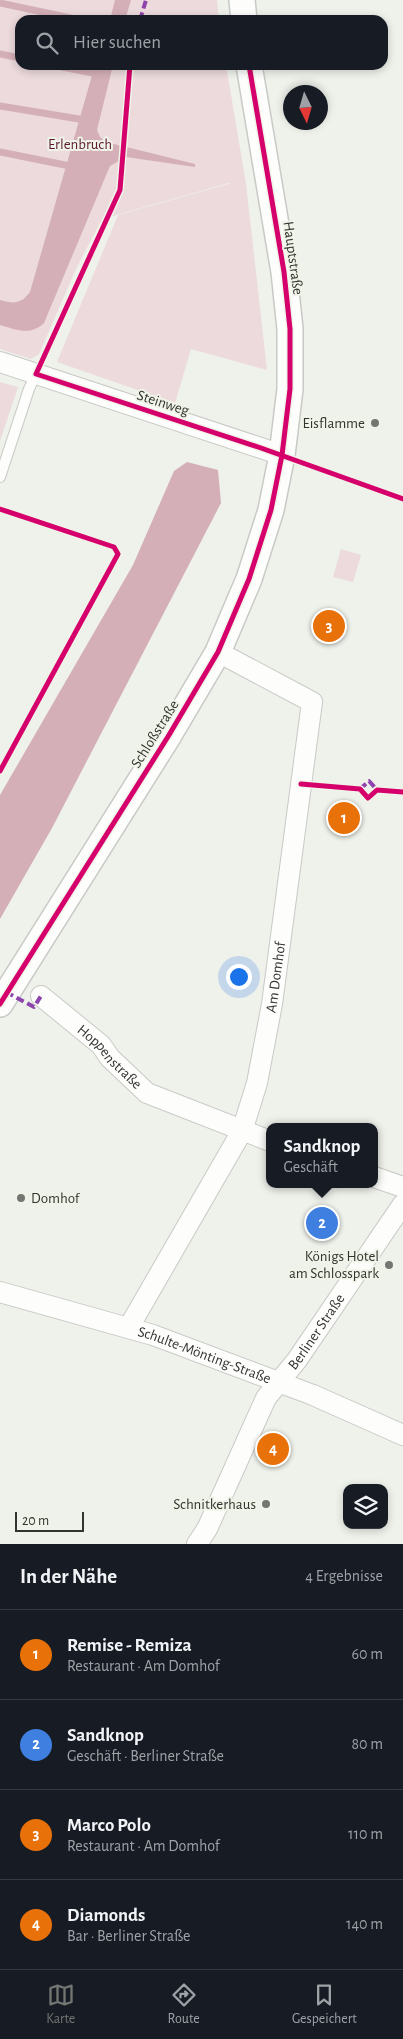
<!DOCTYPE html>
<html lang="de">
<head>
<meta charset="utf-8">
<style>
	:root { --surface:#171b24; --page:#242831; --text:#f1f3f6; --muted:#9ea1a6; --line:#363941; --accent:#747671 }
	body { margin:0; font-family:"Alegreya Sans",sans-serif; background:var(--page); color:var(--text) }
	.controls { position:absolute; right:15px; bottom:15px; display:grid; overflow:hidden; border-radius:10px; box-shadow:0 2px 8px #0003 }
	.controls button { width:45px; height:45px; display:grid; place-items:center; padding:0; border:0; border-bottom:1px solid var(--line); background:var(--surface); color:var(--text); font:25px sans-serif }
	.compass { position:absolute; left:283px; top:85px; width:45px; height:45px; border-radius:50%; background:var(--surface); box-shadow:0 2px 8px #0003; rotate:175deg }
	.scale { position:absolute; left:15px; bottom:12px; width:69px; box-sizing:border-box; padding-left:5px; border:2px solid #32342f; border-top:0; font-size:14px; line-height:18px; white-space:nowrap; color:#32342f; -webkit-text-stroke:4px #f0f4e8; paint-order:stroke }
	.you { position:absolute; left:238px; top:976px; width:18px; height:18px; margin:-12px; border:4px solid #fff; border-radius:50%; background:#1a73e8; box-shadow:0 0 0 8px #1a73e833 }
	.badge { display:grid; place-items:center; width:32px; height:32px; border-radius:50%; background:var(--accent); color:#fff; font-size:16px; font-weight:700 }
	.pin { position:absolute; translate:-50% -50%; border:2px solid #fff; box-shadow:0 1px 5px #0006 }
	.popup { position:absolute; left:266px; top:1123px; width:112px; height:65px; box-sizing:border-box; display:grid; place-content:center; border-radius:10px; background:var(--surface); filter:drop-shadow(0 1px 4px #0005); font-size:16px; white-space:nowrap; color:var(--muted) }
	.popup b { font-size:19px; color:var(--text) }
	.popup::after { content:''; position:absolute; left:50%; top:100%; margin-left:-10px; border:10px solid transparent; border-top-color:var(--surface) }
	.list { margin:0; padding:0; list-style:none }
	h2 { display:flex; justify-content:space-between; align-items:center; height:65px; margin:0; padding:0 20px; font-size:21px }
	h2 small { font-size:16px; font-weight:400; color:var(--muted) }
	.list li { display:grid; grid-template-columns:32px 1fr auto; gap:15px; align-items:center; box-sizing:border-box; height:90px; padding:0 20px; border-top:1px solid var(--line) }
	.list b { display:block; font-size:19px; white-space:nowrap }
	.list p { margin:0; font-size:16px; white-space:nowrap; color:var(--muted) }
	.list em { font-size:16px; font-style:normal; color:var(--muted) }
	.icon { flex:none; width:28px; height:28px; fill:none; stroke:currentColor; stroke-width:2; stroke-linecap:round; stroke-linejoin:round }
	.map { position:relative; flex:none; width:403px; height:1544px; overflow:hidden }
	.search { position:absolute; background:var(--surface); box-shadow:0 2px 8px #0003; left:15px; right:15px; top:15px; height:55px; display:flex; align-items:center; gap:12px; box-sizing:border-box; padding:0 18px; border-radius:15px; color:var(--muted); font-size:19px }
	.sheet { height:425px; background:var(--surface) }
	nav { display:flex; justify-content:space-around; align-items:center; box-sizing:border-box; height:70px; border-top:1px solid var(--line); background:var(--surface); font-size:14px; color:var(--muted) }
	nav a { display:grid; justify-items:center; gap:2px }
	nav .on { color:var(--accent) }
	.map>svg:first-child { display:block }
</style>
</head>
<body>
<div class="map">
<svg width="403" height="1544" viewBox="0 0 403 1544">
	<rect width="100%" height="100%" fill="#eff1eb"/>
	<!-- green -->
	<g fill="#ecdadc">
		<polygon points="0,0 217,0 219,20 20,20 20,65 226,65 246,184 267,370 191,349 175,403 57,362 118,215 232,183 229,183 102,219 77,267 39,354 31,359 0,349"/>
		<polygon points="0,382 18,387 0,441"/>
		<polygon points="341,549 361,555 353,582 333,577"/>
	</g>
	<!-- water -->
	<g fill="#d4afb7">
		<polygon points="115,0 131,0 125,20 110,20"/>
		<path d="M95 65H113L97 130 100 137 106 142 195 164V167L126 157 110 166 44 323C30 336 17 330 0 325V300C14 304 21 304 30 292Z"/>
		<polygon points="187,462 218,470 221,503 52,828 0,919 0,795 133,565 174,471"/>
	</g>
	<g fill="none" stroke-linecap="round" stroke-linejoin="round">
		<!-- stream -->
		<g stroke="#d4afb7" stroke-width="7">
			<polyline points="0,3 80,20"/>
			<polyline points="0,54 20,58"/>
			<polyline points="52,65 93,73"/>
			<polyline points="0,106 79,119"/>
			<polyline points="0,152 65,165"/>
		</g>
		<defs>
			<polyline id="service" points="0,477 29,389 36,374"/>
			<g id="minor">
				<polyline points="0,362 282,455"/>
				<path id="s1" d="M41 996 101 1045 110 1058 147 1093 270 1141"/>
				<polyline points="374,1177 403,1187"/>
				<path id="s2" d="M0 1292 153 1335 313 1395 403 1435"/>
				<path id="s3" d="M129 1327 242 1131 257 1083 272 1004 312 702 218 652"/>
				<path id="s4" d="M197 1544 207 1529 266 1398 297 1360 403 1204"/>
			</g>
			<g id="tertiary">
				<polyline points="242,0 244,20"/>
				<polyline points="0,1004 169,735 218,652 249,579 271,510 282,455 290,389 290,329 284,272 249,65"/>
			</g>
		</defs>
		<!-- service casing -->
		<use href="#service" stroke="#c8cac6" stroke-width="12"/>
		<!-- minor casing -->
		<use href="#minor" stroke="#c8cac6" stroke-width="22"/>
		<!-- tertiary casing -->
		<use href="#tertiary" stroke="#c8cac6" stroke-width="28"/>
		<!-- service -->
		<use href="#service" stroke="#fdfdfc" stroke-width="10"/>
		<!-- minor -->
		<use href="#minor" stroke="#fdfdfc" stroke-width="20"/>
		<!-- tertiary -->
		<use href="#tertiary" stroke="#fdfdfc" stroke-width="25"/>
		<!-- quiet -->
		<g stroke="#8e44ad" stroke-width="4" stroke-dasharray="8 4" stroke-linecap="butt">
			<polyline points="140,20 146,0"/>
			<polyline points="360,789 369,781 377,790"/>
			<polyline points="6,992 34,1007 41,996"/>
		</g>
		<defs>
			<g id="cycleway">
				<polyline points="130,65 120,190 36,374 261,448 403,499"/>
				<polyline points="0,509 114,547 118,554 0,771"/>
				<polyline points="301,784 360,789 368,798 377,790 403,792"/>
				<polyline points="0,1004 169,735 218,652 249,579 271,510 282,455 290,389 290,329 284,272 249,65"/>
			</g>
		</defs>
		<!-- cycleway casing -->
		<use href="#cycleway" stroke="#f0f4e8" stroke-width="8"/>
		<!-- cycleway -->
		<use href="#cycleway" stroke="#d6006c" stroke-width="5"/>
	</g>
	<!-- markers -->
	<g fill="#747671" stroke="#f0f4e8" stroke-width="2">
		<circle cx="375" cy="423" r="5"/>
		<circle cx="21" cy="1198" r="5"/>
		<circle cx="389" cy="1265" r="5"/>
		<circle cx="266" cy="1504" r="5"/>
	</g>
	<g text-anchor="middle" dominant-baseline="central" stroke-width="4" stroke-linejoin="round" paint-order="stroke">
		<!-- park labels -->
		<g font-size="15" fill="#5b1a32" stroke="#f0f4e8">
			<text x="80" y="144">Erlenbruch</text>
		</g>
		<!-- street labels -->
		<g font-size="15" fill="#32342f" stroke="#f0f4e8">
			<text transform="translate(293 258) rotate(82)">Hauptstraße</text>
			<text transform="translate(163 403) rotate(18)">Steinweg</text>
			<text transform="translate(155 734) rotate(-58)">Schloßstraße</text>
			<text stroke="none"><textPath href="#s3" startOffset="384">Am Domhof</textPath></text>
			<text stroke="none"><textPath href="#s1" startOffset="92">Hoppenstraße</textPath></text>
			<text stroke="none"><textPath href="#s4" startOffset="245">Berliner Straße</textPath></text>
			<text stroke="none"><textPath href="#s2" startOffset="214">Schulte-Mönting-Straße</textPath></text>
		</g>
		<!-- poi labels -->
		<g font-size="15" fill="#32342f" stroke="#f0f4e8" text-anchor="end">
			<text x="365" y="423">Eisflamme</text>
			<text x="31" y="1198" text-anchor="start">Domhof</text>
			<text x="379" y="1256">Königs Hotel<tspan x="379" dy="17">am Schlosspark</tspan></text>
			<text x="256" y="1504">Schnitkerhaus</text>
		</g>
	</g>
</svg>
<div class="controls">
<button><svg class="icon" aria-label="layers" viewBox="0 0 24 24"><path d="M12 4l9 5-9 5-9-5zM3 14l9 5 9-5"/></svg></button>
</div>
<svg class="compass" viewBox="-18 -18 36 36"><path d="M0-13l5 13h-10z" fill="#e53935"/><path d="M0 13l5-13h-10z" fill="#9ea1a6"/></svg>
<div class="scale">20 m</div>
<div class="you"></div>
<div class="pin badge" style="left:344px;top:818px;background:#e8710a">1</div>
<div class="pin badge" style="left:322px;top:1223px;background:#3f7fe0">2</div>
<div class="popup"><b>Sandknop</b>Geschäft</div>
<div class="pin badge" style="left:329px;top:626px;background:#e8710a">3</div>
<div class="pin badge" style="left:273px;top:1449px;background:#e8710a">4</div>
<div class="search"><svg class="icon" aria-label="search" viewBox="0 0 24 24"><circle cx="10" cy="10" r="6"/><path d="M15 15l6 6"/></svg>Hier suchen</div>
</div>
<section class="sheet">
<h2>In der Nähe<small>4 Ergebnisse</small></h2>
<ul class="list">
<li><span class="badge" style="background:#e8710a">1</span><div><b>Remise - Remiza</b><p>Restaurant · Am Domhof</p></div><em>60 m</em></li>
<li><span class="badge" style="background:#3f7fe0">2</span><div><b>Sandknop</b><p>Geschäft · Berliner Straße</p></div><em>80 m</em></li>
<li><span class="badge" style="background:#e8710a">3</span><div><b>Marco Polo</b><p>Restaurant · Am Domhof</p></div><em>110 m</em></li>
<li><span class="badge" style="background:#e8710a">4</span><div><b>Diamonds</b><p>Bar · Berliner Straße</p></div><em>140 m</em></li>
</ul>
</section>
<nav>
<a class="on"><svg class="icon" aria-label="map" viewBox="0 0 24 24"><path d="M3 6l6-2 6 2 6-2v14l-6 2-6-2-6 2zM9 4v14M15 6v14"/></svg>Karte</a>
<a><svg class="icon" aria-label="directions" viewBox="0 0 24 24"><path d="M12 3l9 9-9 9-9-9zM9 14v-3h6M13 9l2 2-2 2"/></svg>Route</a>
<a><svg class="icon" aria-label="saved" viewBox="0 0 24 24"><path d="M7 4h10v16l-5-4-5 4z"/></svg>Gespeichert</a>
</nav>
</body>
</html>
